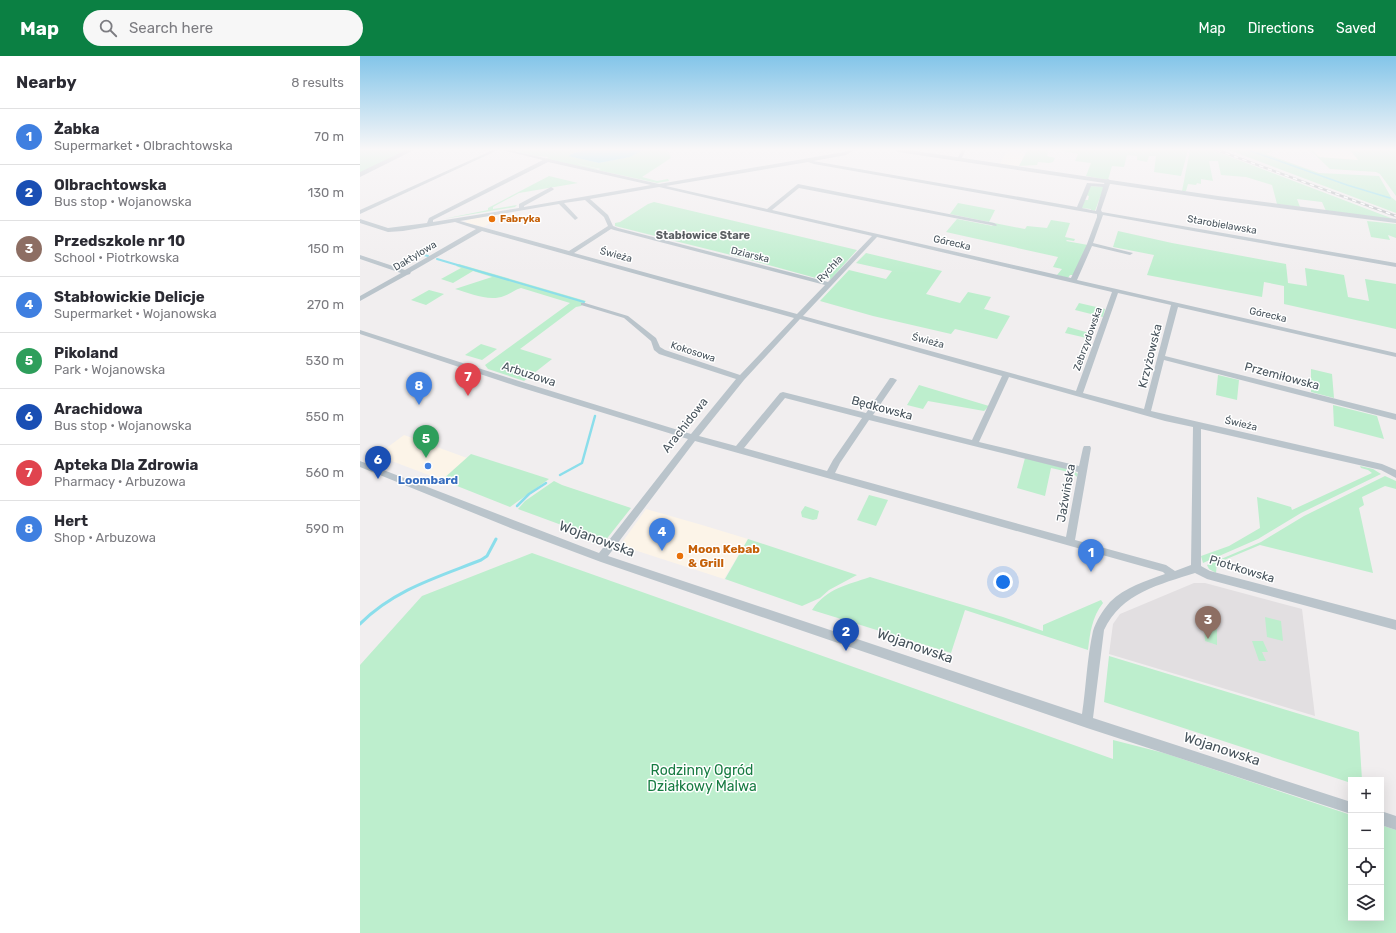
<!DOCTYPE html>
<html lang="en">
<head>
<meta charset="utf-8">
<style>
	:root { --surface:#fff; --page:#f7f7f7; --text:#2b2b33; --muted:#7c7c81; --line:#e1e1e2; --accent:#0b8043 }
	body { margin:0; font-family:Rubik,sans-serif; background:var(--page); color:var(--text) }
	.controls { position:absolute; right:12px; bottom:12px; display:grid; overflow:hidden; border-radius:0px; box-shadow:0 4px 16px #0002 }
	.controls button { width:36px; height:36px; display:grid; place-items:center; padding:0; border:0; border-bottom:1px solid var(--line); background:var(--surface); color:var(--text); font:20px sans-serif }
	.you { position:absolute; left:643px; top:526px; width:14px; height:14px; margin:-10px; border:3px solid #fff; border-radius:50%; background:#1a73e8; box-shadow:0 0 0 6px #1a73e833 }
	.badge { display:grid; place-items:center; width:26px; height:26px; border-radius:50%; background:var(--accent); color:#fff; font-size:13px; font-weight:700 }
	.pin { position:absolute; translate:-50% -33px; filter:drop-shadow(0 1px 2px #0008) }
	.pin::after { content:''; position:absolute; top:21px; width:14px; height:12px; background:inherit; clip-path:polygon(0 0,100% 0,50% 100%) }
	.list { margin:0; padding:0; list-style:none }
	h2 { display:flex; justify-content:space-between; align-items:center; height:52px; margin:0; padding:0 16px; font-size:17px }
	h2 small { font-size:13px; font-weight:400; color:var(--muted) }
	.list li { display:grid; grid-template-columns:26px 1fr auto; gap:12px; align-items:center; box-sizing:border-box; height:56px; padding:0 16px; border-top:1px solid var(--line) }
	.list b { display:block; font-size:15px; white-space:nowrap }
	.list p { margin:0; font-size:13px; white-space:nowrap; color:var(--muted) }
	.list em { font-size:13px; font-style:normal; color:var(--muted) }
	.icon { flex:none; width:22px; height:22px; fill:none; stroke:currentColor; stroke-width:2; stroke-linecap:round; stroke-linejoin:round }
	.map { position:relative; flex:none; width:1036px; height:877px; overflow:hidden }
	header { display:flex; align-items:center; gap:24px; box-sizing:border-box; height:56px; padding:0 20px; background:var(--accent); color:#fff }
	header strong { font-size:19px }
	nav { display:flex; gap:22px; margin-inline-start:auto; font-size:14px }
	.search { width:280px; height:36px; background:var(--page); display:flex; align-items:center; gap:10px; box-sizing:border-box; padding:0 14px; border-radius:22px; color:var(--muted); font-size:15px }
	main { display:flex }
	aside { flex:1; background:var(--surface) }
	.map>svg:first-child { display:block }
</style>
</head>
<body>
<header>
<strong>Map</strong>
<div class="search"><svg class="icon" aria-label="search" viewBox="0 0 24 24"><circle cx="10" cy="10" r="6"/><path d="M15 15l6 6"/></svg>Search here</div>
<nav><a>Map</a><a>Directions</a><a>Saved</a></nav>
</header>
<main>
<aside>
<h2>Nearby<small>8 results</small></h2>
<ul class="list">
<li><span class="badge" style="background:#3f7fe0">1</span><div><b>Żabka</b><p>Supermarket · Olbrachtowska</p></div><em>70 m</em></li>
<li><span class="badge" style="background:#1a4fb4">2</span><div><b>Olbrachtowska</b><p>Bus stop · Wojanowska</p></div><em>130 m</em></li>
<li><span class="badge" style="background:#8d6e63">3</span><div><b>Przedszkole nr 10</b><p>School · Piotrkowska</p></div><em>150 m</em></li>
<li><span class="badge" style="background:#3f7fe0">4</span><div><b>Stabłowickie Delicje</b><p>Supermarket · Wojanowska</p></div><em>270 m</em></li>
<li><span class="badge" style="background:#2e9e5b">5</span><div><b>Pikoland</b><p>Park · Wojanowska</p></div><em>530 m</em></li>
<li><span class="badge" style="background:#1a4fb4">6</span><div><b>Arachidowa</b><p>Bus stop · Wojanowska</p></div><em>550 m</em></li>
<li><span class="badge" style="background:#e0444e">7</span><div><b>Apteka Dla Zdrowia</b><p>Pharmacy · Arbuzowa</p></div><em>560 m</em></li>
<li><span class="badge" style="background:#3f7fe0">8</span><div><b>Hert</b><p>Shop · Arbuzowa</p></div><em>590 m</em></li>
</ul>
</aside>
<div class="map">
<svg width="1036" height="877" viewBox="0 0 1036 877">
	<rect width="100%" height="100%" fill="#f1eeef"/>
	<!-- commercial -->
	<g fill="#fcf4e8">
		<polygon points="950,94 1002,94 1016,116 970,113"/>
		<polygon points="647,95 665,98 659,110 640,108"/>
		<polygon points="146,157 124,171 104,166 110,163"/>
		<polygon points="44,379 107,402 82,424 21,401 21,396"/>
		<polygon points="286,453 342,469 388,483 364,523 265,491 263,485"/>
	</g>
	<!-- education -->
	<polygon fill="#e2dfe1" points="834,527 845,527 942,553 955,660 749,598 753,568 760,558"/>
	<!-- green -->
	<g fill="#bdeecd">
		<polygon points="0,94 48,94 0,117"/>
		<polygon points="148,94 225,94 214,97 209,100 239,107 269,101 283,94 308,94 311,102 282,121 297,125 308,123 309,125 297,127 237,114 241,113 222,109 216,106 221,109 238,113 236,114 186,103 189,101 176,100 159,96 161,95"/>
		<polygon points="665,94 689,94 687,100 695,102 693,106 689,107 678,106 677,109 659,110 667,95"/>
		<polygon points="704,94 828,94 821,120 794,116 796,100 789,100 787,106 777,104 777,100 767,99 764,111 752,110 748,124 726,120 731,107 715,105 718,98 703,95"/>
		<polygon points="830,94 852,94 1036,164 966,155 962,146 937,143 940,151 917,148 912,129 886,121 861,119 858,105 849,105 853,125 841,123 841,128 837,127 836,129 828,128 826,135 822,135"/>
		<polygon points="869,94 916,94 906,98 959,117 1019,120 1031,141 1036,145 1036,157"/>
		<polygon points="950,94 952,94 959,101 998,104 990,94 1000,96 999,94 1036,94 1036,140 1020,118 1016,116 970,113"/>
		<polygon points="189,120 218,127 159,137 133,151 133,153 157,149 155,151 83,163 128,154 128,152"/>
		<polygon points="730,130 744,131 735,155 731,154 731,153 721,152 725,144 728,144 729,140 726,139"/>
		<polygon points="294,146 497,194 471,223 463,224 379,201 255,170 255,167 260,166 288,148"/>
		<polygon points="598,147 635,154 629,166 665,173 667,170 687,172 691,164 710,167 705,181 715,183 714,185 707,184 706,185 728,189 714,219 710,219 708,222 697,219 702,213 693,211 698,201 586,176 597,163 633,170 629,166 590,158"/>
		<polygon points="1007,165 1036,168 1036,182 1028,179 1030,184 1011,181"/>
		<polygon points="758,175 812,187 926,208 928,227 947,230 945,212 984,219 988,241 1009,245 1005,223 1036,228 1036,273 924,248 924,230 904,226 902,241 787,219 794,199 753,191"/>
		<polygon points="506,197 582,215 566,238 600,247 608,236 631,241 624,253 650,260 637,283 595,273 591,278 513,260 460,245 489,214 526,223 532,215 496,207"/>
		<path d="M99 208 226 245 221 250 216 251 160 293 192 303 164 325 128 313 125 309 210 247 161 232C154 234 150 238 144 240 129 246 110 237 95 233L132 221 113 215 93 227 81 223 101 212 96 210Z"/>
		<polygon points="69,234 84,238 66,249 51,244"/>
		<polygon points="719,247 745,253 743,261 715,254"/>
		<polygon points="708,271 733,278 731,283 705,277"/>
		<polygon points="121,288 137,293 122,304 105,299"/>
		<polygon points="951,313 972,318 974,342 951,336"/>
		<polygon points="858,319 879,324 877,344 856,339"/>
		<polygon points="559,329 629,350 624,355 568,345 563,353 547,349"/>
		<polygon points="973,349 1017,360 1024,383 974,370"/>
		<polygon points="111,398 189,423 150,451 82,424"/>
		<polygon points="665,402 712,414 718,418 717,421 713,417 691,412 685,440 657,432"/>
		<polygon points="1000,410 1013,413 1021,418 941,457 898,483 843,507 841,500 869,490 900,472 897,441 931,451 932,454 1012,417 1008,414 1001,412"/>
		<polygon points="1025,420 1036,425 1036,433 1025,430 1002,441 1004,449 999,452 1013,517 900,489 857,507 856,517 849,513 847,509 901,486 944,460"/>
		<polygon points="194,425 202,429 271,452 245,485 158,453 165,445"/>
		<polygon points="509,439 528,444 516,470 497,464"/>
		<polygon points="445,450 459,455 457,463 453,464 442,461 441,456"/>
		<polygon points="388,483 497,519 469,534 460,542 442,550 365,523"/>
		<polygon points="172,497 753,703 753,684 804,697 991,759 991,862 1021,862 1021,769 1036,774 1036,877 0,877 0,609 62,540"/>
		<path d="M510 521 643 561 683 575V569L741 544 743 547C732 561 730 577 728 594L605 554 591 597 452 554C467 532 487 529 510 521Z"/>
		<polygon points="905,561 921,565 923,585 907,581"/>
		<polygon points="844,568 857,571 857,589 845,585"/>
		<polygon points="892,585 903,585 908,596 902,596 906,605 899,605"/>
		<polygon points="749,600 999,676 1002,724 991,724 991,727 744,646"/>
	</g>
	<!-- water -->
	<polygon fill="#8bdeeb" points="225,94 283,94 270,101 239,107 208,100 214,97"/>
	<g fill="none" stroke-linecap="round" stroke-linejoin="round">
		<!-- stream-far3 -->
		<polyline stroke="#8bdeeb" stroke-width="1.5" points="888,94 987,129 1030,142"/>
		<!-- stream-far2 -->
		<g stroke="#8bdeeb" stroke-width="2">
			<polyline points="56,197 68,200"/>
			<polyline points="77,203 224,246"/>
		</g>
		<!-- stream-far1 -->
		<g stroke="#8bdeeb" stroke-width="2.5">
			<polyline points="200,419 222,407 235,360"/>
			<polyline points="157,450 169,438 186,427"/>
		</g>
		<!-- stream -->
		<path stroke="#8bdeeb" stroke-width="3" d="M0 568C33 534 78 521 121 504L127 500 136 483"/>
		<!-- minor -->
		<g fill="#bac4cb" fill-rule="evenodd">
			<polygon points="133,94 138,94 0,158 0,154"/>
			<path d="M142 94H149L299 128 495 94 486 99 453 105 717 151 727 127 744 128 746 124 748 123 751 125 741 154 742 156 1036 207V211L743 159 733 187 773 197 770 199 732 190 717 224 1036 297V301L818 251 805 300 1036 358V364L804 304 791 355 1022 408 1036 414V422L1021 414 841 373V510L850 515 1036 564V574L847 523 835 517C801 528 761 537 744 574L733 662 991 746V758L727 672 241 506 153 473 0 411V405L239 497 328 383 156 330 0 278V274L162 326 331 378 376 323 299 298 294 294 291 285 264 262 221 249V247H225L268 260 296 282 300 291 305 294 380 319 434 262 122 175 51 216 50 218 47 219 0 245V240L41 217 0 203V199L45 214 116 173 95 166 43 175 28 176 0 167V163L28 172 67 167 69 162 183 104ZM188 106 291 129 164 151V150L193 134 194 133 191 131 159 148V152L73 166V164ZM448 106 454 108 737 158V161L727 188 711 222 412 154 439 132 636 170 637 169 634 167 438 128 407 153 306 130ZM731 130 743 131 736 155 722 152ZM299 131 512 180 468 226 258 172 253 170 248 159 230 143ZM225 144 244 161 248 170 209 195 100 165 199 148 215 164 218 162 204 147ZM251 173 254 174 465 229 437 258 214 197ZM517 181 752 236 716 335 443 260ZM758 237 811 249 784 353 723 337ZM440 263 642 320 612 384 513 359 537 324 533 322H530L506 357 423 336 420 337 376 390 339 380 384 324ZM649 321 805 365 833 371 831 509 815 515 806 509 715 484 731 392 730 390H724L723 392 719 410 619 386ZM425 342 502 362 473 404 467 415 384 392ZM509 364 718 416 706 481 475 417 480 407ZM335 385 803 516 805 518C786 525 765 531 750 546 743 554 736 565 733 575 727 602 726 631 722 658L248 500Z"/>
			<polygon points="602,94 606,94 600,105 596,105"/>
			<polygon points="1021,755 1036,760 1036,774 1021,769"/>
		</g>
		<!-- tertiary -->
		<g fill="#bac4cb" fill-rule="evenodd">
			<polygon points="46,94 54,94 0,121 0,116"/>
			<polygon points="535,94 549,94 858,140 1036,163 1036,167 858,144 538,96"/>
		</g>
		<defs>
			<polyline id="rail" points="857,94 1036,160"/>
		</defs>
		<!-- rail casing -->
		<use href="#rail" stroke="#b1b4b9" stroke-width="2.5"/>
		<!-- rail -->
		<use href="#rail" stroke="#fff" stroke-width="1.5" stroke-dasharray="4.5" stroke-linecap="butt"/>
	</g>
	<!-- sky -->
	<linearGradient id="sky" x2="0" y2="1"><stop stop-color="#83c5e9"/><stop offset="0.43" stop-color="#f9f7f8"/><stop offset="1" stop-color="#f9f7f8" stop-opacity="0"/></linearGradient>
	<rect width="1036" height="217" fill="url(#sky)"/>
	<!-- markers -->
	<g fill="#e8710a" stroke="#fff" stroke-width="1.5">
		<circle cx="132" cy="163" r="4"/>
		<circle cx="320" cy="500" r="4"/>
	</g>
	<circle fill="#3f7fe0" stroke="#fff" stroke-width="1.5" cx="68" cy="410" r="4"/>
	<g text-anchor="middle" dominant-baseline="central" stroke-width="3" stroke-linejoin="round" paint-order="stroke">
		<!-- far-food labels -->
		<g font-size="10" font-weight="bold" fill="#c56008" stroke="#fff" text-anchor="start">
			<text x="140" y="163">Fabryka</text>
		</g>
		<!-- far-street labels -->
		<g font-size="10" fill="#47535c" stroke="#fff">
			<text transform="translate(862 169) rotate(10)">Starobielawska</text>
			<text transform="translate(592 187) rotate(13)">Górecka</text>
			<text transform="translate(256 199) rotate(15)">Świeża</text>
			<text transform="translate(390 199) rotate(14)">Dziarska</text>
			<text transform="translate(55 200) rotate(-31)">Daktylowa</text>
			<text transform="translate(470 213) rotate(-47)">Rychła</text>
			<text transform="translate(908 259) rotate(13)">Górecka</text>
			<text transform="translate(728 283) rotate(-70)">Zebrzydowska</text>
			<text transform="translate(568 285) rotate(15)">Świeża</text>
			<text transform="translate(333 296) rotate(18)">Kokosowa</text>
			<text transform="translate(881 368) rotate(13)">Świeża</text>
		</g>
		<!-- far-neighbourhood labels -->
		<g font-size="11" font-weight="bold" fill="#5b5f63" stroke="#fff">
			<text x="343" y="179">Stabłowice Stare</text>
		</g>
		<!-- street labels -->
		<g font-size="12" fill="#47535c" stroke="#fff">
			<text transform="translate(790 300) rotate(-76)">Krzyżowska</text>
			<text transform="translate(169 318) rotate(18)">Arbuzowa</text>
			<text transform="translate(922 320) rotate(15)">Przemiłowska</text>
			<text transform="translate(522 352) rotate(15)">Będkowska</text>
			<text transform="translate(325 369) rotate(-52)">Arachidowa</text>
			<text transform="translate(706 437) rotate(-80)">Jaźwińska</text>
			<text transform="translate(882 513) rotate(17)">Piotrkowska</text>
		</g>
		<!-- shop labels -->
		<g font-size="12" font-weight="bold" fill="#366cbe" stroke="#fff">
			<text x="68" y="424">Loombard</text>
		</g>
		<!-- food labels -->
		<g font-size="12" font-weight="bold" fill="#c56008" stroke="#fff" text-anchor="start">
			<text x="328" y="493">Moon Kebab<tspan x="328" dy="14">&amp; Grill</tspan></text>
		</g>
		<!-- near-street labels -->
		<g font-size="14" fill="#47535c" stroke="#fff">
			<text transform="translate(237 483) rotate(20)">Wojanowska</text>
			<text transform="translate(555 590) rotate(19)">Wojanowska</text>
			<text transform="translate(862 693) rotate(18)">Wojanowska</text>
		</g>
		<!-- near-park labels -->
		<g font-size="14" fill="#187c43" stroke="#fff">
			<text x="342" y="714">Rodzinny Ogród<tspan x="342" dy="16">Działkowy Malwa</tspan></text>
		</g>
	</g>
</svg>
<div class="controls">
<button>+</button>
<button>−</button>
<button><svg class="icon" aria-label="locate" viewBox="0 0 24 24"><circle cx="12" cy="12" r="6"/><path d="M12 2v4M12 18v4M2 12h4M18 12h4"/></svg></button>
<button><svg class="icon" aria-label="layers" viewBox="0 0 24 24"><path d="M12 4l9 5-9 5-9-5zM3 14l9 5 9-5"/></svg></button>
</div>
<div class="you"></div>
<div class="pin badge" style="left:731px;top:516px;background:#3f7fe0">1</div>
<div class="pin badge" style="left:486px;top:595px;background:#1a4fb4">2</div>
<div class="pin badge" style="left:848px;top:583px;background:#8d6e63">3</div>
<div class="pin badge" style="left:302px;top:495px;background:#3f7fe0">4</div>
<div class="pin badge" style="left:66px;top:402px;background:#2e9e5b">5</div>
<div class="pin badge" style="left:18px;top:423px;background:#1a4fb4">6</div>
<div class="pin badge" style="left:108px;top:340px;background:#e0444e">7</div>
<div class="pin badge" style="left:59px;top:349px;background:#3f7fe0">8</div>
</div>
</main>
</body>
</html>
